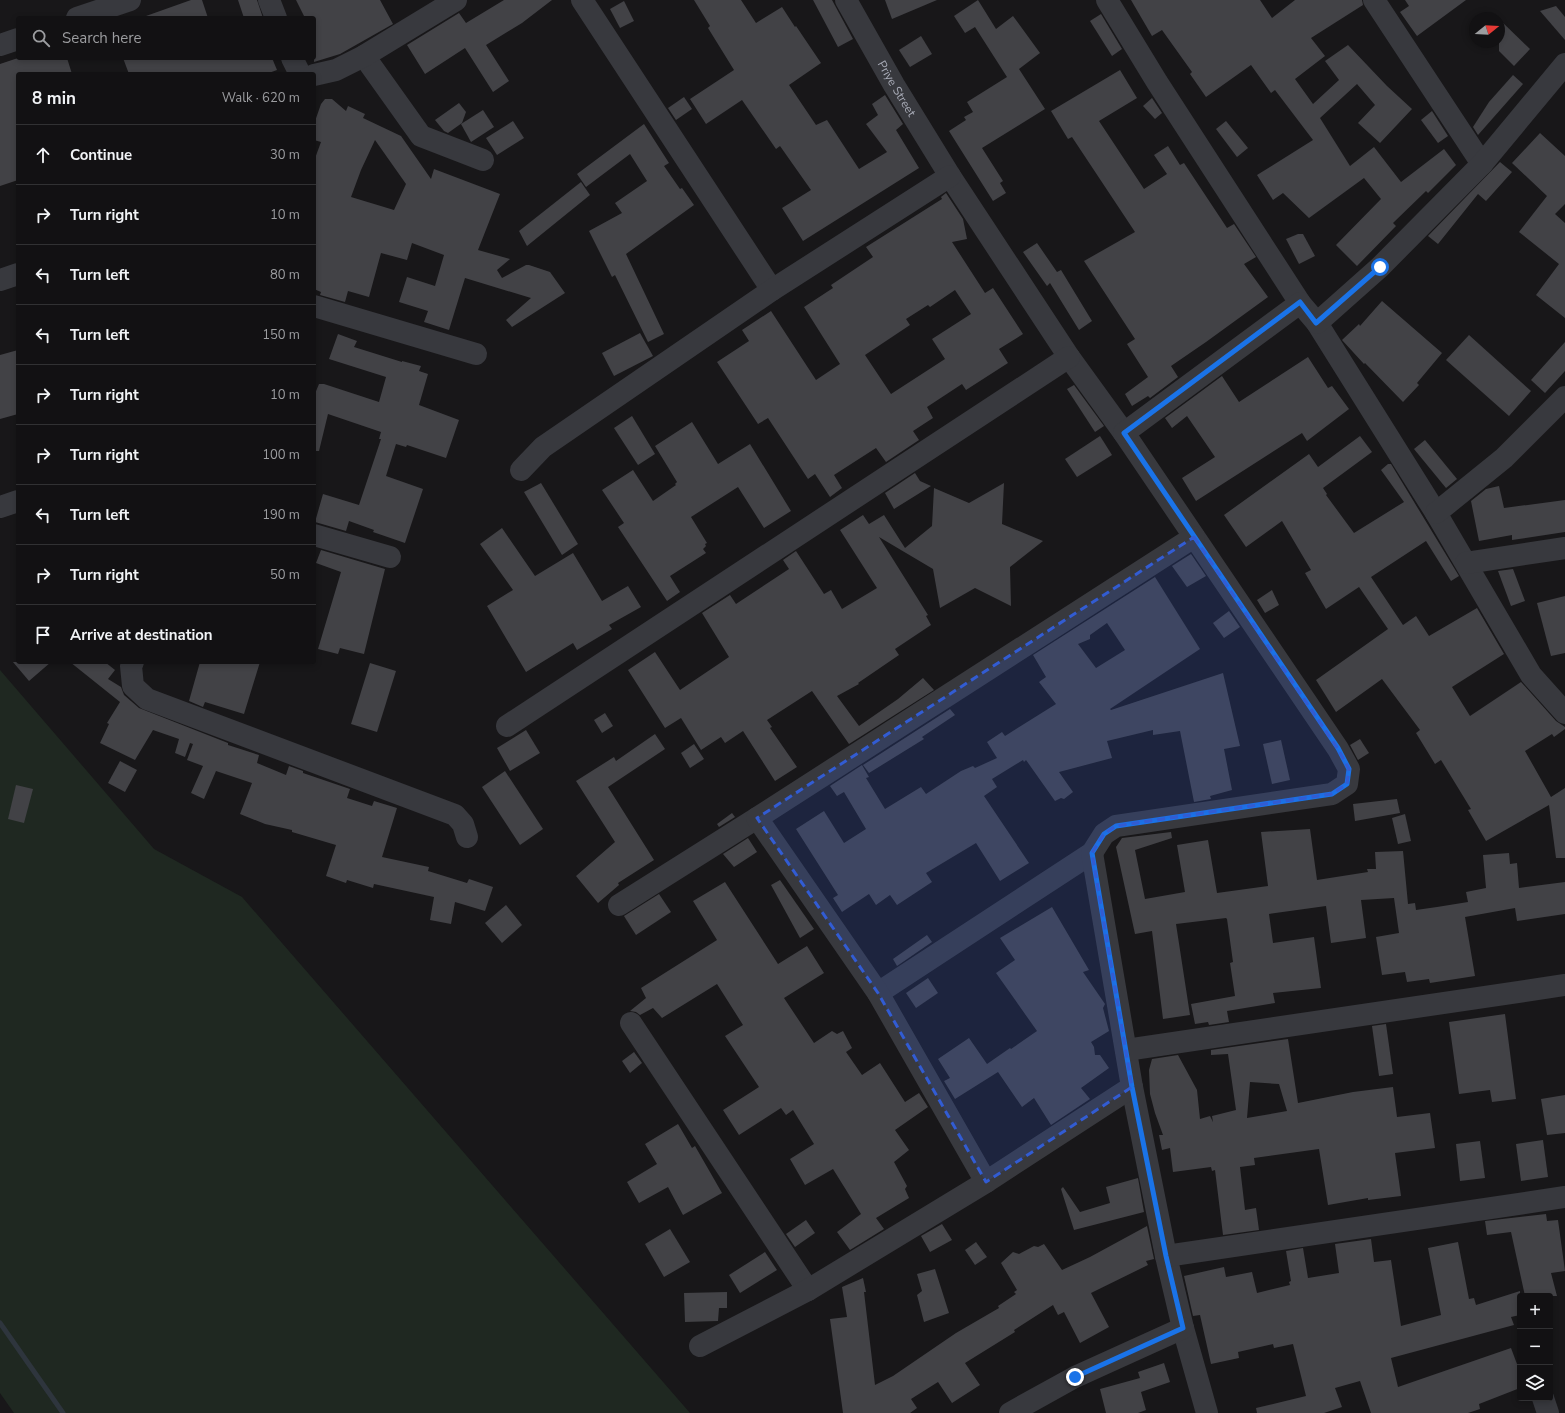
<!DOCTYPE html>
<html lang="en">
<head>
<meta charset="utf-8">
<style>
	:root { --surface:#121113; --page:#1f1f21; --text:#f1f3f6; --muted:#9c9da0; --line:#313133 }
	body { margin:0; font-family:"Nunito Sans",sans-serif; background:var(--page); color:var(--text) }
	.controls { position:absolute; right:12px; bottom:12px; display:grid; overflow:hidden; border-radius:4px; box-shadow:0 2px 6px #0003 }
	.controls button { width:36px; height:36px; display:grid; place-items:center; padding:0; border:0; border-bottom:1px solid var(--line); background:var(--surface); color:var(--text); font:20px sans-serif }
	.compass { position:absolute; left:1469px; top:12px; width:36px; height:36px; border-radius:50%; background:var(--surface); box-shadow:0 2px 6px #0003; rotate:72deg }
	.stop { position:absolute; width:12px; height:12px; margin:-9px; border:3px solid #1a73e8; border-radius:50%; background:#fff }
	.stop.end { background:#1a73e8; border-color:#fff; box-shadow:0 1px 4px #0008 }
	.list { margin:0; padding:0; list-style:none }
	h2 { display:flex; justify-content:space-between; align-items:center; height:52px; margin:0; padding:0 16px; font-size:17px }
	h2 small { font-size:13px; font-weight:400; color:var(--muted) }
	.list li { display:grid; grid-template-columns:26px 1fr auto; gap:12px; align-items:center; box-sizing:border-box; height:60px; padding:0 16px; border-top:1px solid var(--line) }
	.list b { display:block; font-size:15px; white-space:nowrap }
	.list em { font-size:13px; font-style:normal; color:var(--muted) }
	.icon { flex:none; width:22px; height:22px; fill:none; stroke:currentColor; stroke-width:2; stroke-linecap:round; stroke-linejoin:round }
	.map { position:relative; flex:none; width:1565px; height:1413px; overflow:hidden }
	.search { position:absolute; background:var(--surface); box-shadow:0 2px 6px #0003; left:16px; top:16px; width:300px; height:44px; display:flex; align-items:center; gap:10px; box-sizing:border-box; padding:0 14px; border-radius:4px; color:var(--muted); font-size:15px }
	.panel { position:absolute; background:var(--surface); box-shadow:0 2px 6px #0003; left:16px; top:72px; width:300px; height:592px; border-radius:4px }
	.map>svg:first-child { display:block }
</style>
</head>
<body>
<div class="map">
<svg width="1565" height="1413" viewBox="0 0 1565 1413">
	<rect width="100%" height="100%" fill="#181719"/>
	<!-- green -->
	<polygon fill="#1f2821" points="0,670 154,849 242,897 690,1413 14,1413 0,1393"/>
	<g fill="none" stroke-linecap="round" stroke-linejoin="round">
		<!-- stream -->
		<polyline stroke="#2e353d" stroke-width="5" points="0,1323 63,1413"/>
	</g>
	<!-- building -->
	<g fill="#424246" fill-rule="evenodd">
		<polygon points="191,0 202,0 208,18 146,18 146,16"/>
		<polygon points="238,0 257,0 263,18 244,18"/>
		<polygon points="296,0 380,0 393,24 340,54 314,62 314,18 305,18"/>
		<polygon points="504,0 552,0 522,23 486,45 509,81 493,92 465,48 425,74 407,45 459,13 466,23"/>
		<polygon points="694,0 741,0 756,23 782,7 795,27 796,26 821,63 789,85 816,125 827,120 859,169 887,152 866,124 878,115 872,104 885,95 903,124 896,130 919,168 803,241 782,208 811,190 780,146 776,149 742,100 706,124 690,99 734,70 708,28 710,26"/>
		<polygon points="813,0 832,0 853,39 838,47"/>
		<polygon points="885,0 937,0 892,19"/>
		<polygon points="978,0 996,29 1013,16 1040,53 1019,69 1045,109 982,148 1003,181 1000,183 1006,193 993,201 949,131 966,120 964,117 973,112 967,102 1007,77 975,27 965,33 954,16"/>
		<polygon points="1131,0 1260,0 1272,18 1295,0 1362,0 1363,5 1311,38 1325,56 1295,79 1313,104 1339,80 1325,61 1348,45 1387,86 1412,109 1380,143 1358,123 1375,105 1357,84 1320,118 1350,166 1374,147 1401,182 1444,149 1456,165 1428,193 1426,191 1393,223 1396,226 1357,266 1336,245 1381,199 1364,178 1309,218 1283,193 1273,200 1257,175 1313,140 1275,90 1271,93 1251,65 1206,97 1190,74 1192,72 1162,30 1152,36"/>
		<polygon points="1405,0 1466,0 1417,36 1400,12 1409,6"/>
		<polygon points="624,1 634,21 620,28 610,9"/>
		<polygon points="1556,6 1565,17 1565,40 1540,11"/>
		<polygon points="1101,14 1122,49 1112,56 1090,21"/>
		<polygon points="1499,19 1530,49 1514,66 1499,51"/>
		<polygon points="921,36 932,54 910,67 899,50"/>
		<polygon points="18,58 67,58 72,74 18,74 18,180 0,186 0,64"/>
		<polygon points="123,58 272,58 277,70 266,74 129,74"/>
		<polygon points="1120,70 1137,98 1099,121 1144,189 1167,174 1154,155 1168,146 1180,165 1184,163 1227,228 1234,224 1256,257 1244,264 1268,297 1206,342 1171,366 1178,377 1150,398 1148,396 1132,406 1125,394 1148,377 1127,344 1135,339 1084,261 1135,232 1072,137 1068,139 1051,111"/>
		<polygon points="1513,75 1523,84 1478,135 1473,127 1489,102"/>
		<polygon points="684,97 692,109 676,120 668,108"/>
		<polygon points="1152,98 1162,113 1155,119 1143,106"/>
		<path d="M325 99H332L346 111 348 106 365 114 363 118 401 136 431 179 434 169 500 194 478 250 510 259 497 270 502 278 526 265H529L550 272 565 293 512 327 506 320 531 298 465 278 449 330 424 322 428 311 399 302 407 277 435 286 444 255 412 243 407 260 381 253 369 297 348 291 345 302 320 295 321 292 314 289V161L321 142 314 140V124L321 104ZM375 140 406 184 394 210 351 197 361 170Z"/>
		<polygon points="459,103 466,112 462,123 448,133 444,131 435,120"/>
		<polygon points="483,110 494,127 471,142 461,124"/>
		<polygon points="1432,111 1448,136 1438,143 1421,120"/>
		<polygon points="513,121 524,138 497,155 486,138"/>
		<polygon points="1226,121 1248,148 1237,157 1216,129"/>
		<polygon points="644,124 669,163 664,166 680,189 682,188 694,205 626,254 664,334 648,342 615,275 612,277 589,231 622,213 615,203 647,181 630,154 586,187 577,174"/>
		<polygon points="1540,133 1565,156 1565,204 1555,214 1565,223 1565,318 1536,295 1559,264 1519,232 1547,196 1512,163"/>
		<polygon points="1500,162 1512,172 1486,201 1478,194 1438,244 1428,236"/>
		<polygon points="581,182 590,195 527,246 519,231"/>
		<path d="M946 193 963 219 967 239 952 242 985 293 993 288 1023 334 999 349 1008 363 966 390 962 384 927 407 933 418 913 431 919 440 886 462 876 448 834 475 842 488 830 497 815 474 808 479 768 418 758 424 717 362 749 341 742 330 771 311 816 380 840 364 804 307 833 288 831 285 873 257 866 247 942 199 941 197ZM955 290 971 314 932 339 945 359 891 394 865 355 910 325 906 319 928 305 930 307Z"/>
		<polygon points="1298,234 1303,234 1315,256 1299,264 1286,239"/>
		<polygon points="1037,243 1057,272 1061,270 1092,321 1079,330 1050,283 1047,286 1023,252"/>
		<polygon points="1382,301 1442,353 1417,383 1419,385 1403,402 1365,363 1364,364 1342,340 1359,324 1360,326"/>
		<polygon points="640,333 653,356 614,376 602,353"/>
		<polygon points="338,334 357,341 354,347 402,362 402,361 421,366 419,371 428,374 419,405 459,420 446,458 407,445 406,447 396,444 386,476 423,489 405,543 373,532 374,530 349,521 346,531 315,522 323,494 359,505 381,439 379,439 381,432 328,414 319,451 314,451 314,396 319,384 324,384 379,402 386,377 329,359"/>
		<polygon points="1469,335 1531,391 1509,416 1446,360"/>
		<polygon points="1565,342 1565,371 1545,393 1531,380"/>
		<polygon points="18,350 18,414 0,419 0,355"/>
		<polygon points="1308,357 1328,388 1332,386 1349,409 1307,441 1302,433 1196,501 1182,478 1215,457 1187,416 1172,428 1165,418 1222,376 1239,402"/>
		<polygon points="1074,385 1104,426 1095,432 1067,389"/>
		<polygon points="632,416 655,454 638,465 614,428"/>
		<polygon points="692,422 718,464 750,444 791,511 764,528 738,487 691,517 707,543 705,544 706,546 703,549 706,553 670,576 680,592 667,601 618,527 624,523 602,490 633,470 653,501 676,485 675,484 677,482 655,446"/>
		<polygon points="1100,436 1112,455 1077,477 1065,459"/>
		<polygon points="1360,436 1372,452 1323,488 1327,494 1326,495 1354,533 1404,502 1381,470 1388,464 1391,464 1459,576 1451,581 1426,541 1371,577 1403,625 1416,616 1429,636 1477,608 1504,654 1452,687 1470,716 1521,682 1556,721 1565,727 1565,729 1554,737 1552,734 1525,751 1551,797 1565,788 1565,858 1556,858 1549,805 1486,841 1468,810 1471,809 1441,760 1435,764 1416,733 1420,730 1382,679 1336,712 1316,680 1388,629 1359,587 1326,609 1305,573 1311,570 1282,521 1246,547 1224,515 1309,454 1318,467"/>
		<polygon points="1425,440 1457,479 1446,488 1414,449"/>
		<polygon points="915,473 920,481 931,486 894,509 885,493"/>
		<polygon points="541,483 578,544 562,555 524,492"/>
		<polygon points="1004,483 1002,524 1043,541 1010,567 1011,606 975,588 940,608 933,569 879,537 928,615 926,616 931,625 895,649 899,655 858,683 859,684 837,696 859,726 898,699 923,678 934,690 849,744 812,691 767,720 772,727 770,728 797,767 775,781 743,731 725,743 721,737 701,750 681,718 665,728 628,670 655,652 680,690 729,657 702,613 730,595 736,604 789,569 783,560 796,551 824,594 831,590 842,609 877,588 840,530 863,515 869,524 884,515 905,548 932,526 934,488 969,503"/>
		<polygon points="1499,486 1504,508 1565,500 1565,532 1512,540 1512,535 1479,541 1471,501 1486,489"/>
		<polygon points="502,528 535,576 573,553 602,601 628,586 641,607 609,625 612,629 577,650 573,643 526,672 487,606 513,590 480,544"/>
		<polygon points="321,550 385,569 364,654 340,648 338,654 318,649 341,572 316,563"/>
		<polygon points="1191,554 1206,576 1187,587 1172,566"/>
		<polygon points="1513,569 1525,601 1511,606 1498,571"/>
		<path d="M1155 577 1200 649 1110 709 1111 710 1223 673 1240 746 1224 749 1232 790 1210 796 1211 799 1194 802 1180 731 1153 735V730L1107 741 1112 758 1059 772 1073 792 1064 799 1061 798 1055 801 1026 760 1024 762 1023 760 992 779 997 787 984 796 1029 863 1000 881 976 843 926 873 932 882 897 905 890 895 876 905 869 894 842 912 833 898 838 895 796 829 824 811 844 843 866 829 844 792 837 796 830 786 862 765 869 777 866 778 885 809 921 787 926 794 961 771 973 766 975 768 997 758 987 742 1002 732 1005 736 1056 704 1039 682 1046 677 1033 655ZM1107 623 1125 650 1096 668 1078 644 1090 639V635Z"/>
		<polygon points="1272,590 1279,605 1265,613 1257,600"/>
		<polygon points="1565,596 1565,653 1551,656 1537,603"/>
		<polygon points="1229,611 1240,627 1224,638 1213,623"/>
		<polygon points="13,662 51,662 29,681"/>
		<polygon points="70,662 105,662 115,670 108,679 121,687 124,695 139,708 228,743 228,745 259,755 257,763 286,775 289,766 303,771 303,773 350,789 347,798 372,806 374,801 397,808 382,857 429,867 428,871 467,883 469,879 493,887 485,911 455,902 451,924 430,920 434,897 374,884 373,888 347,880 346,883 326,876 336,845 292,832 292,830 265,824 240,814 252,783 216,771 204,799 191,793 203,766 187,760 193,744 190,743 185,757 175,753 179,739 153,730 135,760 100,743 109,724 107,723 120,702"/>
		<polygon points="200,662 260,662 244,714 205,702 203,707 189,701"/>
		<polygon points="370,663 396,671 377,732 351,724"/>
		<polygon points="950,709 955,715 922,737 924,739 869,773 863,765"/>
		<polygon points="605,713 613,726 602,733 594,720"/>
		<polygon points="526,730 540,753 510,771 497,748"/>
		<polygon points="655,734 665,749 608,787 654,860 618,883 619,885 598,903 576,876 615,842 576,781 614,757 616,761"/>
		<polygon points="1360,739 1369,753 1358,760 1350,745"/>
		<polygon points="1281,740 1290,780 1272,784 1263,744"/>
		<polygon points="694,744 704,759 690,768 681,753"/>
		<polygon points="120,761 137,770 125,792 108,783"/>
		<polygon points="505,771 543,829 520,845 482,787"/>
		<polygon points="16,785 33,789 24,823 8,819"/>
		<polygon points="1397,799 1400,813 1355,821 1353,804"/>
		<polygon points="732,813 735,817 719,827 717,824"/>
		<polygon points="1405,814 1411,841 1398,844 1392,818"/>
		<polygon points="1310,829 1317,880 1368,872 1367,869 1376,869 1375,852 1403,851 1408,904 1415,903 1416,910 1437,907 1468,902 1466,892 1486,888 1483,855 1509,853 1510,864 1517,863 1519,888 1565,882 1565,914 1517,921 1515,908 1465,917 1475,976 1430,983 1429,979 1407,982 1405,972 1382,975 1376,937 1399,933 1394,898 1361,900 1366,938 1331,943 1326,906 1269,914 1273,943 1314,937 1321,988 1273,993 1275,1003 1227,1011 1229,1022 1209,1025 1208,1022 1195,1024 1191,1004 1235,996 1230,963 1233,962 1227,919 1226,918 1176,924 1190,1015 1163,1019 1152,931 1135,934 1116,847 1122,838 1171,832 1172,838 1135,850 1145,899 1185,892 1177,845 1208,840 1217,893 1268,886 1261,832"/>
		<polygon points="748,838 757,852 734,867 723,854"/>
		<polygon points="780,880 814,929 800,938 771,885"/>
		<polygon points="725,882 778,964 807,946 824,973 784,998 814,1043 832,1031 837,1034 843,1031 852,1048 846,1052 862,1075 880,1063 905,1102 919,1093 928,1107 895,1130 909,1150 894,1162 907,1186 905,1189 909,1198 876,1218 884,1229 850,1250 837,1232 861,1214 833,1169 805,1185 790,1159 814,1144 793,1110 786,1115 781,1108 739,1135 723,1110 759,1087 725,1036 743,1025 717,984 662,1018 653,1008 640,1015 636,1012 630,1011 646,998 641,988 717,940 693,901"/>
		<polygon points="659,894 671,912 636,935 624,916"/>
		<polygon points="506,905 522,925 502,943 485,923"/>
		<polygon points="1052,907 1089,970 1083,972 1105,1004 1103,1008 1109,1031 1091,1042 1094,1047 1095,1055 1100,1055 1109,1068 1081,1088 1090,1099 1051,1125 1034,1098 1022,1107 998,1072 955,1099 944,1081 950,1078 938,1059 969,1038 987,1064 1010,1048 1011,1049 1037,1031 996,973 1015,960 1000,938"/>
		<polygon points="927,935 932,942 897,966 893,959"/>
		<polygon points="928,978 938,993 916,1008 906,993"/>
		<polygon points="1505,1014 1516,1099 1492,1102 1490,1090 1459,1094 1449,1022"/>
		<polygon points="1386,1024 1393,1074 1379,1076 1372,1026"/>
		<path d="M1288 1039 1298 1103 1353 1092 1393 1087 1397 1117 1430 1113 1435 1148 1395 1153 1401 1196 1368 1200V1198L1328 1205 1319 1149 1254 1158 1255 1165 1240 1167 1245 1210 1256 1208 1259 1230 1223 1235 1215 1170 1212 1171 1211 1167 1173 1172 1170 1148 1162 1150 1159 1135H1163L1155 1113 1150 1094 1149 1070 1152 1059 1178 1055 1197 1090 1200 1119 1210 1116 1213 1122 1212 1116 1236 1110 1228 1054 1211 1055V1050ZM1250 1082 1279 1084 1287 1111 1247 1118Z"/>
		<polygon points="634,1052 642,1063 630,1073 622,1061"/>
		<polygon points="1565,1095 1565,1133 1547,1135 1541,1099"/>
		<polygon points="678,1124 692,1148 695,1146 722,1193 683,1215 668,1187 639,1203 627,1182 657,1164 645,1144"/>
		<polygon points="1543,1140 1548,1177 1521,1181 1516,1144"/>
		<polygon points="1480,1141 1485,1178 1460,1181 1456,1144"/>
		<polygon points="1138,1178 1144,1212 1074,1230 1061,1189 1063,1187 1080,1212 1110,1203 1106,1187"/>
		<polygon points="1546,1214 1547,1221 1558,1220 1565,1271 1551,1273 1557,1296 1525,1296 1511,1232 1487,1235 1485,1221"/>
		<polygon points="806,1220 815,1233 795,1247 786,1234"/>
		<polygon points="942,1224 952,1240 930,1252 921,1236"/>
		<polygon points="1147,1226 1154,1259 1146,1261 1148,1265 1091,1293 1109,1327 1080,1343 1064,1312 1058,1315 1053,1305 1014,1330 1015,1332 965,1363 980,1385 952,1403 938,1382 911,1399 917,1408 910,1413 843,1413 830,1319 847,1317 842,1287 863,1278 866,1292 864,1292 875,1385 893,1376 956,1333 999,1308 998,1306 1016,1294 1014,1292 1017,1290 1001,1263 1013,1252 1019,1254 1034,1246 1038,1247 1044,1244 1062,1270 1090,1257"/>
		<polygon points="670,1229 690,1262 664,1277 645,1244"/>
		<polygon points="1371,1239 1374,1262 1391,1260 1401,1326 1441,1315 1428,1248 1458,1242 1469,1299 1474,1298 1476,1305 1520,1291 1520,1315 1511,1317 1514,1325 1391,1358 1398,1387 1511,1348 1520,1372 1520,1388 1479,1404 1480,1409 1468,1413 1371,1413 1360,1381 1335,1388 1342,1407 1324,1413 1257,1413 1256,1408 1306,1396 1293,1344 1274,1348 1273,1344 1238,1352 1239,1358 1211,1364 1200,1315 1193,1316 1184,1276 1224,1267 1226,1277 1252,1272 1257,1293 1290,1285 1289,1282 1291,1281 1286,1251 1303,1248 1308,1278 1339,1273 1335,1244"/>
		<polygon points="976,1242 987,1257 975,1265 965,1250"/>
		<polygon points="765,1252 777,1270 740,1293 729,1275"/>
		<polygon points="935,1269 949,1313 924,1322 917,1295 922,1291 917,1274"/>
		<polygon points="727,1292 727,1308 719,1308 718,1321 685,1322 684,1293"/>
		<polygon points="1164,1363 1170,1382 1141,1392 1146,1410 1138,1413 1106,1413 1100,1389 1140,1378 1138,1372"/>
	</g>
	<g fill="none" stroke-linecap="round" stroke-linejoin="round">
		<!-- minor -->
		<g stroke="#38393e" stroke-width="22">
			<polyline points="269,0 276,18"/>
			<polyline points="582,0 772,290"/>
			<path id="s1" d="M846 0 894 85 950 176 1069 357 1124 433 1338 749 1349 769 1347 784 1332 794 1116 826 1104 834 1092 853 878 993"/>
			<polyline points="1107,0 1157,82 1300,303 1317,323 1436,513 1531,675 1565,713"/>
			<polyline points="1374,0 1482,164"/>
			<polyline points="77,18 130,0"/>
			<polyline points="0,45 18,39"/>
			<polyline points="364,56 421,136 483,160"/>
			<polyline points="292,58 300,74"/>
			<polyline points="314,75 336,70 364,56 456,0"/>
			<polyline points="0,280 18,274"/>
			<polyline points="314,306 476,354"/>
			<polyline points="1317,323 1380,267 1482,164 1565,64"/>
			<polyline points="1124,433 1300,303"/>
			<polyline points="521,470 543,447 772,290 950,176"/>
			<polyline points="0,507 18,501"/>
			<polyline points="1436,513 1504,458 1565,397"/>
			<polyline points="314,535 390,557"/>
			<polyline points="1466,563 1565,548"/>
			<polyline points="133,662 131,666 133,686 147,699 455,815 463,824 467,837"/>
			<polyline points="507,726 1069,357"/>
			<polyline points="1092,853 1132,1087 1166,1256 1183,1328 1207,1413"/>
			<polyline points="619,905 757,818"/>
			<polyline points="631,1023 808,1290"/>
			<polyline points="1126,1050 1565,985"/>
			<polyline points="986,1182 878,993 757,818 1194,537"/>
			<polyline points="1166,1256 1565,1197"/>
			<polyline points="700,1346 808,1290 986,1182 1132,1087"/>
			<polyline points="1543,1398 1548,1413"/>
			<polyline points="1010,1413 1075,1377 1183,1328"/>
		</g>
	</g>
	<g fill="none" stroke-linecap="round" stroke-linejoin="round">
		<!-- route -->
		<polyline stroke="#1a73e8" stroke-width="5" points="1075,1377 1183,1328 1166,1256 1132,1087 1092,853 1104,834 1116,826 1332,794 1347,784 1349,769 1338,748 1124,433 1300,302 1316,323 1380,267"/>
	</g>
	<!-- marked area -->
	<path fill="#325cd3" fill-opacity="0.2" stroke="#325cd3" stroke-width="3" stroke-dasharray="8 5" stroke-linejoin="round" d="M1194 537 1338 749 1349 769 1347 784 1332 794 1116 826 1104 834 1092 853 1132 1087 986 1182 878 993 757 818Z"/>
	<g text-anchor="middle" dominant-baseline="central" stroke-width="4" stroke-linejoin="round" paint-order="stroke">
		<!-- street labels -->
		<g font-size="12" fill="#aaadb9" stroke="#131215">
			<text stroke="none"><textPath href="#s1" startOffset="102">Priye Street</textPath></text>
		</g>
	</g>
</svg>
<div class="controls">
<button>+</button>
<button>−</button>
<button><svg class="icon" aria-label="layers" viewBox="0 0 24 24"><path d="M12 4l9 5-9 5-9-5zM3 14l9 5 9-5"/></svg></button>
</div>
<svg class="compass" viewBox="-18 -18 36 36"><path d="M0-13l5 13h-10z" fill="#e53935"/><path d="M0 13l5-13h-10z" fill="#9c9da0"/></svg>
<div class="stop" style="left:1380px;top:267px"></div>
<div class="stop end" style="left:1075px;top:1377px"></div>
<div class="search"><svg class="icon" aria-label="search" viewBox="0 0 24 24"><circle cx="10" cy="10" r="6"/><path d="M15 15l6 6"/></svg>Search here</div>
<section class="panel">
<h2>8 min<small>Walk · 620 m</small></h2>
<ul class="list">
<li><svg class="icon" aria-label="ahead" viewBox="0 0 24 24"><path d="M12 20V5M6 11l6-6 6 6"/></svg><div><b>Continue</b></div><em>30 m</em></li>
<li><svg class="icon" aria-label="right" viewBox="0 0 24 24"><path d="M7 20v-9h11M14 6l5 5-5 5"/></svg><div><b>Turn right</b></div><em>10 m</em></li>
<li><svg class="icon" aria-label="left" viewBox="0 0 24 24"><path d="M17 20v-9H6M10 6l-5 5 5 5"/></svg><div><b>Turn left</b></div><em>80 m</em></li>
<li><svg class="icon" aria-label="left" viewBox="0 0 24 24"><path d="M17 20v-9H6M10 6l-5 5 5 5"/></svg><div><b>Turn left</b></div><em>150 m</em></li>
<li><svg class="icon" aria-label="right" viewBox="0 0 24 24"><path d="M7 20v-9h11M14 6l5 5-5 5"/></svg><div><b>Turn right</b></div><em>10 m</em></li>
<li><svg class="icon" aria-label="right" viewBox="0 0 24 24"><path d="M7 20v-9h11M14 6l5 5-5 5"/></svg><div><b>Turn right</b></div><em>100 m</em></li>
<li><svg class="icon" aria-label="left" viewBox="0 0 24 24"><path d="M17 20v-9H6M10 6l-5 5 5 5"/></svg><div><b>Turn left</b></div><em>190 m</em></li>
<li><svg class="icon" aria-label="right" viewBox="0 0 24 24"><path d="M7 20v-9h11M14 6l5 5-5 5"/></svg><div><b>Turn right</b></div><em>50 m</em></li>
<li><svg class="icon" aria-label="arrive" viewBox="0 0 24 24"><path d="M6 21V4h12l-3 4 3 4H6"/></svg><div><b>Arrive at destination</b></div></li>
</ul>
</section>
</div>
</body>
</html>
